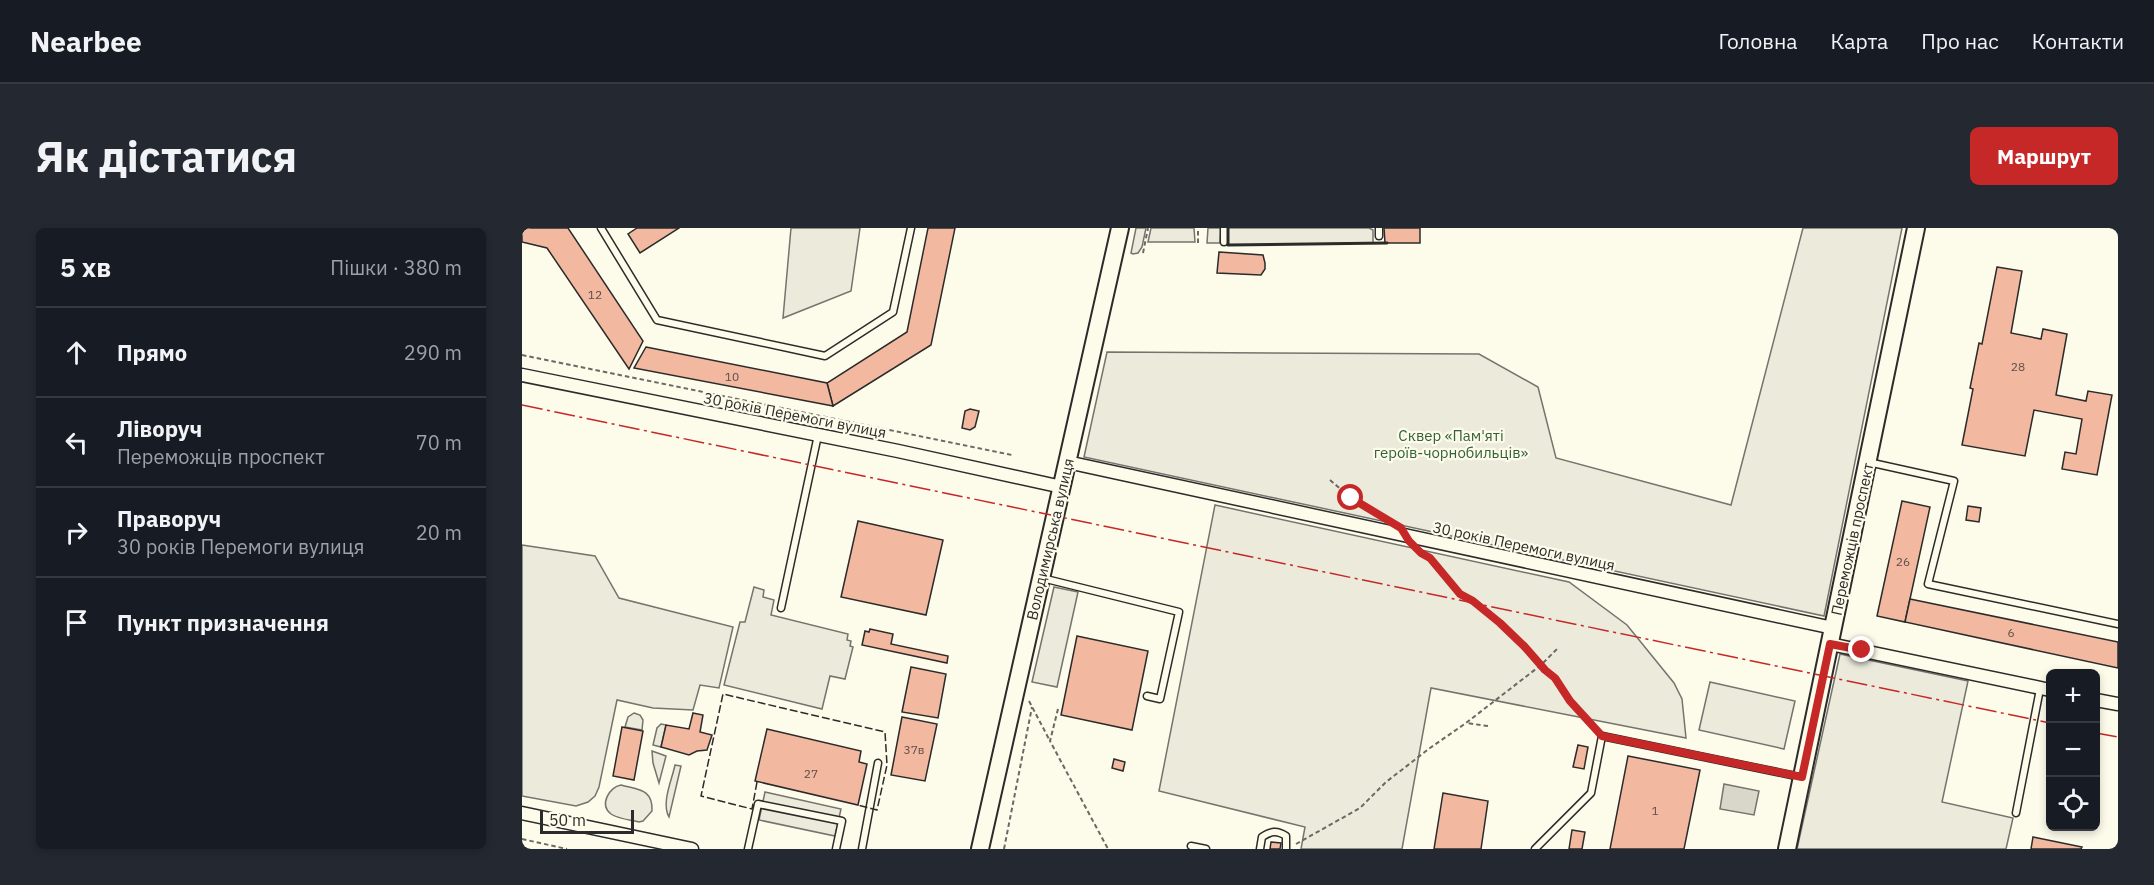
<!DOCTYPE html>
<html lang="uk">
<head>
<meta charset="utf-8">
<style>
	:root { --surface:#171b24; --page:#242831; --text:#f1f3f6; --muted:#9ea1a6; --line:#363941; --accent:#c62828 }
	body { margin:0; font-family:"IBM Plex Sans",sans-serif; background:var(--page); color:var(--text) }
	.controls { position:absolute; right:18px; bottom:18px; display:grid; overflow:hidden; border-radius:9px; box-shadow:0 3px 9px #0003 }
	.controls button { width:54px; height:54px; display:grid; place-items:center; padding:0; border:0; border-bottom:2px solid var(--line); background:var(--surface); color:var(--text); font:30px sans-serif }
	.scale { position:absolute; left:18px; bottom:15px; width:94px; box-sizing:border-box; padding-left:6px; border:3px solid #2b2b2b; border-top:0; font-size:16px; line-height:21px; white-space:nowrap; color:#2b2b2b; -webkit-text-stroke:4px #fdfbea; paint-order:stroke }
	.stop { position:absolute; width:18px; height:18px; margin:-14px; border:4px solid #c62828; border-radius:50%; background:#fff }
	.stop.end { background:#c62828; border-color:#fff; box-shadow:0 2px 6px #0008 }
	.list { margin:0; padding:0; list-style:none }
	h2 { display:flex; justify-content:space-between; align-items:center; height:78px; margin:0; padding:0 24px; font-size:26px }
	h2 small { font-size:20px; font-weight:400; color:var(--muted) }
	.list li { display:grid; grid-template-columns:39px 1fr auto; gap:18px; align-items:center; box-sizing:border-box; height:90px; padding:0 24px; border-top:2px solid var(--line) }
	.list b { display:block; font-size:22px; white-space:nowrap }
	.list p { margin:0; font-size:20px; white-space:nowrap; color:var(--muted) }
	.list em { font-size:20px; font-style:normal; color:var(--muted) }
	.icon { flex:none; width:33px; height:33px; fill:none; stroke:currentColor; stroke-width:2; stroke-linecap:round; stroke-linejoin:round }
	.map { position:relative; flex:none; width:1596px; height:621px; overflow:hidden; border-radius:9px }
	header { display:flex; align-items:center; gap:36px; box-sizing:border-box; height:84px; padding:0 30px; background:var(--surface); border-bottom:2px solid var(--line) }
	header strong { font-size:28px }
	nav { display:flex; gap:33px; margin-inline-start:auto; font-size:21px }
	.intro { display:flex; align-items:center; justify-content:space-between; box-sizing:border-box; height:144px; padding:0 36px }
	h1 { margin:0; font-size:42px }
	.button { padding:15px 27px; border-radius:9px; background:var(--accent); color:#fff; font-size:21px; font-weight:700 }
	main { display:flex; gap:36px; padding:0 36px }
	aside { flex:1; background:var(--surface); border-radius:9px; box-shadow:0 3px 9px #0003 }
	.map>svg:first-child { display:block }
</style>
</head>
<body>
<header>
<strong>Nearbee</strong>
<nav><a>Головна</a><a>Карта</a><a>Про нас</a><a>Контакти</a></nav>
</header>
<div class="intro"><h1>Як дістатися</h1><a class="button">Маршрут</a></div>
<main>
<aside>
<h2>5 хв<small>Пішки · 380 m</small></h2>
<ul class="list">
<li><svg class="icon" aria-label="ahead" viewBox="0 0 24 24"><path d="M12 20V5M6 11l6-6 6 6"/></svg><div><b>Прямо</b></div><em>290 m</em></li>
<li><svg class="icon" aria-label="left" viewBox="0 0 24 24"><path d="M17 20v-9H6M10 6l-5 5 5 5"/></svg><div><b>Ліворуч</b><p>Переможців проспект</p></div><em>70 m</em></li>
<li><svg class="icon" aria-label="right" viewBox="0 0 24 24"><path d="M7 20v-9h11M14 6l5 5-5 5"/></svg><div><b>Праворуч</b><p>30 років Перемоги вулиця</p></div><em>20 m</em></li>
<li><svg class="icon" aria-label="arrive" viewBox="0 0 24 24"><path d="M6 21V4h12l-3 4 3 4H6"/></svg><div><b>Пункт призначення</b></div></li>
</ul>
</aside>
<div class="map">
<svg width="1596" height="621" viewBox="0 0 1596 621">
	<rect width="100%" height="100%" fill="#fdfbea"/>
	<!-- green -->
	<g fill="#ecebdb" stroke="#74746e" stroke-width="1.5">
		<polygon points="269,0 338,0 329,63 261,90"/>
		<polygon points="614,0 624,0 620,19 616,25 611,26 609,25"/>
		<polygon points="629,0 672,0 673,14 626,14"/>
		<polygon points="686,0 699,0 698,15 685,15"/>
		<polygon points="706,0 847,0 851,2 851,15 706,17"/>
		<polygon points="1281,0 1380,0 1302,388 562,229 585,124 957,126 1016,159 1034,230 1209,277"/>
		<polygon points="693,277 1047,354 1105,397 1152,455 1160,471 1164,510 909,460 880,621 779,621 783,599 637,563"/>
		<polygon points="0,317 73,328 97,370 211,399 197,460 178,457 171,482 131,480 95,472 77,559 73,568 66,574 54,578 0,568"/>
		<polygon points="112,485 118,487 121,492 120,502 103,499 106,489"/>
		<polygon points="139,496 144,497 139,519 131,517 135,500"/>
		<polygon points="130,523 144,528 137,555 131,535"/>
		<path d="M153 537 159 538 147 589C139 575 150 552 153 537Z"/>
		<path d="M99 557C117 562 131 561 130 583L121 593 117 594C109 592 96 591 89 586 77 577 87 559 99 557Z"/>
	</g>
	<!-- parking -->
	<g fill="#eceadb" stroke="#74746e" stroke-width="1.5">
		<polygon points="232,359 242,362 241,369 252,372 249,387 326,406 325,412 329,413 328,418 331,419 323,451 308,448 300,481 202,457 218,394 223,394"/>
		<polygon points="532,359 556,364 535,459 510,454"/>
		<polygon points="1318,426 1446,453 1420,574 1491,590 1484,621 1275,621"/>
		<polygon points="1188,454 1273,473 1262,521 1177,502"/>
		<polygon points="243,564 319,581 313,608 237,592"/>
	</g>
	<!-- water -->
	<polygon fill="#d8d7c9" stroke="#74746e" stroke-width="1.5" points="1202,556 1237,563 1232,587 1198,581"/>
	<!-- building -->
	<g fill="#f2b8a0" stroke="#2b2b2b" stroke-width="1.5">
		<polygon points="0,0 46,0 121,113 107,141 25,20 0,14"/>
		<polygon points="115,0 157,0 118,25 106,6"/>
		<polygon points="406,0 433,0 409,117 311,178 305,155 385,104"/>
		<polygon points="862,0 898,0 898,15 863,15"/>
		<polygon points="697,24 741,27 743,35 743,41 739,47 695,45"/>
		<polygon points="1475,39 1500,43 1489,105 1519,111 1521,101 1545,106 1534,167 1564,173 1566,163 1590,167 1575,247 1540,241 1543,224 1554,226 1560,191 1512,182 1503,228 1440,217 1451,161 1448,160 1457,115 1460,116"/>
		<polygon points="124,119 305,155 311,178 112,140"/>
		<polygon points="448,181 457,183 453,199 448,202 440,200 443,183"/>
		<polygon points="1380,273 1408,279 1383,394 1355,388"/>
		<polygon points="1446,278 1459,280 1457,294 1444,292"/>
		<polygon points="336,293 421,312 404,387 319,369"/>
		<polygon points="1388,371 1596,414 1596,440 1383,394"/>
		<polygon points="348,401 371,406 369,416 426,428 425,435 340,417 343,403 347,404"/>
		<polygon points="555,408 626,423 610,502 539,487"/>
		<polygon points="389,439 424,446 416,490 380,484"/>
		<polygon points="171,485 181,487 178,504 190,507 185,522 175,523 167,527 139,519 144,497 167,501"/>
		<polygon points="380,489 415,496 403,553 369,547"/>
		<polygon points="100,499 121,503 112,552 91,548"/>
		<polygon points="245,501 339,523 337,534 345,536 336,577 233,553"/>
		<polygon points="1056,517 1066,519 1062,541 1051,539"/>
		<polygon points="1106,528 1178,542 1162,621 1088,621"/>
		<polygon points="592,531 603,534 601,543 590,540"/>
		<polygon points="921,565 966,573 959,621 912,621"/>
		<polygon points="1050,602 1063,604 1060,621 1047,621"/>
		<polygon points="1511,609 1560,619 1559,621 1509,621"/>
		<polygon points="749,614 759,615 758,621 748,621"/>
	</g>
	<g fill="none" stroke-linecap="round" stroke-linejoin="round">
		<defs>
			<g id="lane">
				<polyline points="79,0 135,92 303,128 371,84 389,0"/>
				<polyline points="702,0 702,14"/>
				<polyline points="857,0 857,8"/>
				<polyline points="1346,234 1432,253 1406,356 1596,396"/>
				<polyline points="520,350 657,384 638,471 625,468"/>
				<polyline points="259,380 296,207"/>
				<polyline points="1494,585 1518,461"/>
				<polyline points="669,618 684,621"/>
				<polyline points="226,621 236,576 320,593 314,621"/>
				<polyline points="340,621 356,535"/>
				<path d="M738 621 740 609C749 603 755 602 764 608V621"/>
				<polyline points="1013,621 1069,565 1080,508 1279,549"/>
			</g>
			<g id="street">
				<polyline points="0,147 376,223 540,259"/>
				<polyline points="545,234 1311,400"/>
				<polyline points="1308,416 1528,462"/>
				<polyline points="1574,472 1596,476"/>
				<polyline points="0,585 170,621"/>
			</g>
			<g id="secondary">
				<polyline points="458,621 598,0"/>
				<polyline points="1265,621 1394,0"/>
			</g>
		</defs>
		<!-- lane casing -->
		<use href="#lane" stroke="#2b2b2b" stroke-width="9"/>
		<!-- street casing -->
		<use href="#street" stroke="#2b2b2b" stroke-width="15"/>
		<!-- secondary casing -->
		<use href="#secondary" stroke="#2b2b2b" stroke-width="20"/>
		<!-- path -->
		<g stroke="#6a6964" stroke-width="2" stroke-dasharray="4.5 3" stroke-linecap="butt">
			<polyline points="676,15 676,0"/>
			<polyline points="621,25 626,0"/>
			<polyline points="0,127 490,227"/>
			<polyline points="808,252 829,270 865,291"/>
			<path d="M898 324C915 336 924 354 939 366 943 369 947 370 951 373 969 386 988 402 1003 418 1028 445 1050 474 1074 502"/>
			<polyline points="507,473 528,513"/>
			<polyline points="536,481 528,513 586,621"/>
			<polyline points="966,498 944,495 1019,437 1036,420"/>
			<polyline points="0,611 45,621"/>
			<polyline points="774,616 838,580 864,554 908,520 944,495"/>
			<polyline points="482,621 510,479"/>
		</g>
		<!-- lane -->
		<use href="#lane" stroke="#fdfbea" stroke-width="6"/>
		<!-- street -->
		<use href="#street" stroke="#fdfbea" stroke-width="12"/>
		<!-- secondary -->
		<use href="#secondary" stroke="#fdfbea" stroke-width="16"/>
		<!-- fence -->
		<polyline stroke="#2b2b2b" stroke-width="1.5" stroke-dasharray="8 3" stroke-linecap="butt" points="235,554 230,581 179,568 201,466 363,504 365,537 355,582 336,577"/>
		<!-- wall -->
		<polyline stroke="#2b2b2b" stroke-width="3" points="706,0 706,17 865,15"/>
		<!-- power -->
		<g stroke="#c62828" stroke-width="1.5" stroke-dasharray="21 4.5 3 4.5" stroke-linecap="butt">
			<polyline points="0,177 1528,495"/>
			<polyline points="1574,505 1596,509"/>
		</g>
	</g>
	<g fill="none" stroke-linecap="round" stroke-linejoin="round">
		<!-- route -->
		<polyline stroke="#c62828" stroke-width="8" points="829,270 879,300 887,313 899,325 908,330 938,366 951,373 978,395 1002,418 1023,442 1033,450 1048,473 1080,508 1280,549 1308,416 1340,422"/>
	</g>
	<g text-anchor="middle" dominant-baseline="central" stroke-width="4.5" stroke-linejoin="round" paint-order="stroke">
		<!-- number labels -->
		<g font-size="12" fill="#5d4e48">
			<text x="73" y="66">12</text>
			<text x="1496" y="138">28</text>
			<text x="210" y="148">10</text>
			<text x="1381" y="333">26</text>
			<text x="1489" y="404">6</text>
			<text x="392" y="521">37в</text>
			<text x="289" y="545">27</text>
			<text x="1133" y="582">1</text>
		</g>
		<!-- street labels -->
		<g font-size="15" fill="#2b2b2b" stroke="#fdfbea">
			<text transform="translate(273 187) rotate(11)">30 років Перемоги вулиця</text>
			<text transform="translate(528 311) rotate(-77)">Володимирська вулиця</text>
			<text transform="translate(1330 311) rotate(-78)">Переможців проспект</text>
			<text transform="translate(1002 318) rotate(12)">30 років Перемоги вулиця</text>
		</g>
		<!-- park labels -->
		<g font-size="15" fill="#34623c" stroke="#fdfbea">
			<text x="929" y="207">Сквер «Пам'яті<tspan x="929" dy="17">героїв-чорнобильців»</tspan></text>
		</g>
	</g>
</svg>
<div class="controls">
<button>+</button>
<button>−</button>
<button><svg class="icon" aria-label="locate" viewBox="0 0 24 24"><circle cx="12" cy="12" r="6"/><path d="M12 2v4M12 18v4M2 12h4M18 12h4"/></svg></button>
</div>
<div class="scale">50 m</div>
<div class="stop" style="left:829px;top:270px"></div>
<div class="stop end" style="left:1340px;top:422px"></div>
</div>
</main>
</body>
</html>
